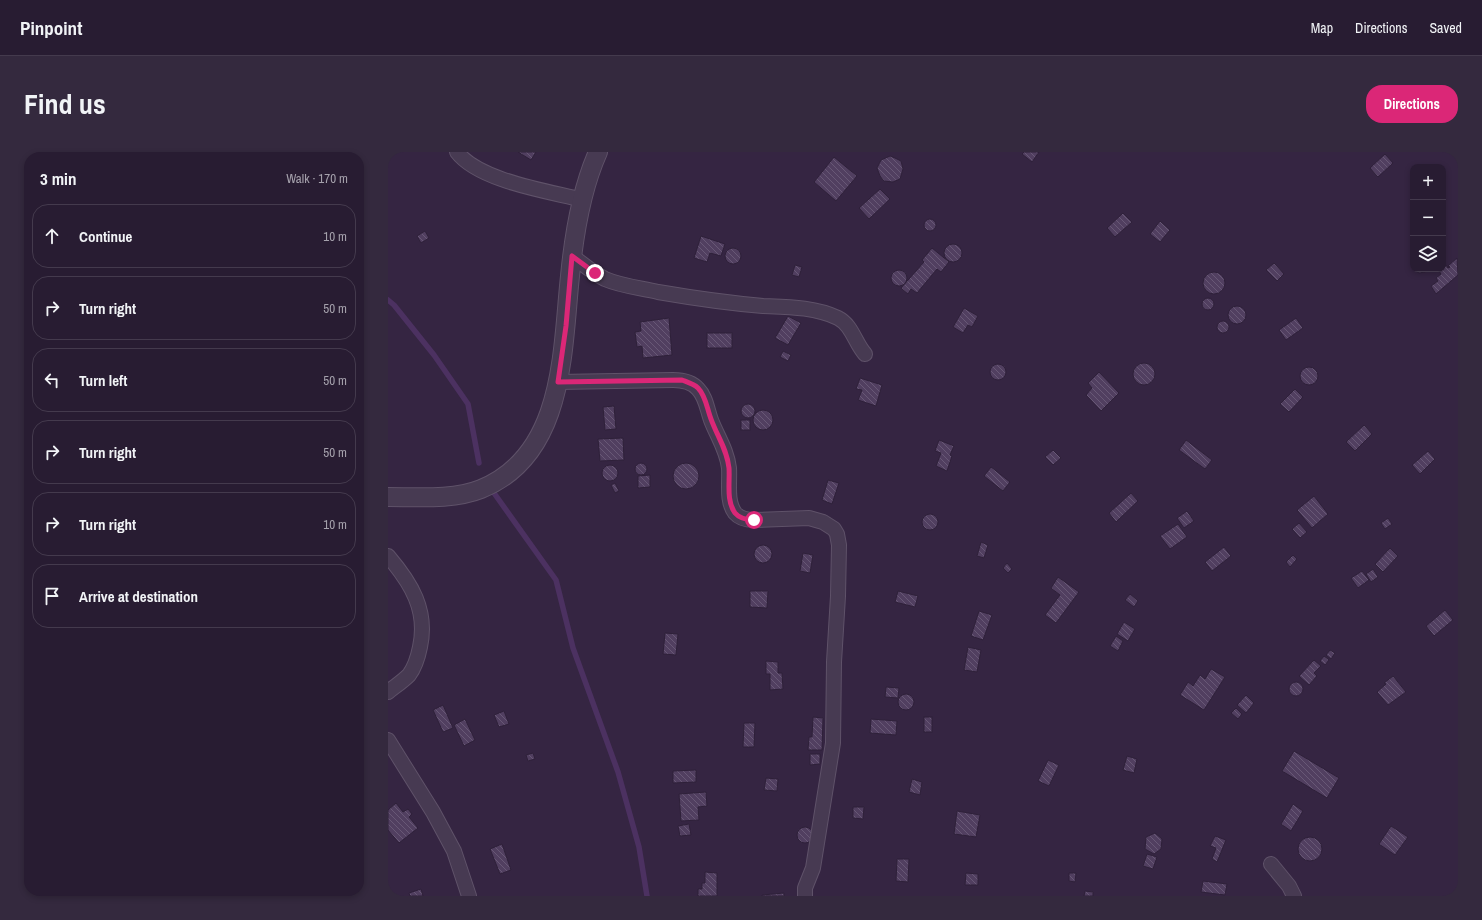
<!DOCTYPE html>
<html lang="en">
<head>
<meta charset="utf-8">
<style>
	:root { --surface:#281c32; --page:#34293e; --text:#f1f3f6; --muted:#a5a1ac; --line:#443a4d; --accent:#db2777 }
	body { margin:0; font-family:"Archivo Narrow",sans-serif; background:var(--page); color:var(--text) }
	.controls { position:absolute; right:12px; top:12px; display:grid; overflow:hidden; border-radius:8px; box-shadow:0 2px 6px #0003 }
	.controls button { width:36px; height:36px; display:grid; place-items:center; padding:0; border:0; border-bottom:1px solid var(--line); background:var(--surface); color:var(--text); font:20px sans-serif }
	.stop { position:absolute; width:12px; height:12px; margin:-9px; border:3px solid #db2777; border-radius:50%; background:#fff }
	.stop.end { background:#db2777; border-color:#fff; box-shadow:0 1px 4px #0008 }
	.list { margin:0; padding:0; list-style:none }
	h2 { display:flex; justify-content:space-between; align-items:center; height:52px; margin:0; padding:0 16px; font-size:17px }
	h2 small { font-size:13px; font-weight:400; color:var(--muted) }
	.list li { display:grid; grid-template-columns:26px 1fr auto; gap:12px; align-items:center; box-sizing:border-box; height:64px; margin:0 8px 8px; padding:0 8px; border:1px solid var(--line); border-radius:16px }
	.list b { display:block; font-size:15px; white-space:nowrap }
	.list em { font-size:13px; font-style:normal; color:var(--muted) }
	.icon { flex:none; width:22px; height:22px; fill:none; stroke:currentColor; stroke-width:2; stroke-linecap:round; stroke-linejoin:round }
	.map { position:relative; flex:none; width:1070px; height:744px; overflow:hidden; border-radius:16px }
	header { display:flex; align-items:center; gap:24px; box-sizing:border-box; height:56px; padding:0 20px; background:var(--surface); border-bottom:1px solid var(--line) }
	header strong { font-size:19px }
	nav { display:flex; gap:22px; margin-inline-start:auto; font-size:14px }
	.intro { display:flex; align-items:center; justify-content:space-between; box-sizing:border-box; height:96px; padding:0 24px }
	h1 { margin:0; font-size:28px }
	.button { padding:10px 18px; border-radius:16px; background:var(--accent); color:#fff; font-size:14px; font-weight:700 }
	main { display:flex; gap:24px; padding:0 24px }
	aside { flex:1; background:var(--surface); border-radius:16px; box-shadow:0 2px 6px #0003 }
	.map>svg:first-child { display:block }
</style>
</head>
<body>
<header>
<strong>Pinpoint</strong>
<nav><a>Map</a><a>Directions</a><a>Saved</a></nav>
</header>
<div class="intro"><h1>Find us</h1><a class="button">Directions</a></div>
<main>
<aside>
<h2>3 min<small>Walk · 170 m</small></h2>
<ul class="list">
<li><svg class="icon" aria-label="ahead" viewBox="0 0 24 24"><path d="M12 20V5M6 11l6-6 6 6"/></svg><div><b>Continue</b></div><em>10 m</em></li>
<li><svg class="icon" aria-label="right" viewBox="0 0 24 24"><path d="M7 20v-9h11M14 6l5 5-5 5"/></svg><div><b>Turn right</b></div><em>50 m</em></li>
<li><svg class="icon" aria-label="left" viewBox="0 0 24 24"><path d="M17 20v-9H6M10 6l-5 5 5 5"/></svg><div><b>Turn left</b></div><em>50 m</em></li>
<li><svg class="icon" aria-label="right" viewBox="0 0 24 24"><path d="M7 20v-9h11M14 6l5 5-5 5"/></svg><div><b>Turn right</b></div><em>50 m</em></li>
<li><svg class="icon" aria-label="right" viewBox="0 0 24 24"><path d="M7 20v-9h11M14 6l5 5-5 5"/></svg><div><b>Turn right</b></div><em>10 m</em></li>
<li><svg class="icon" aria-label="arrive" viewBox="0 0 24 24"><path d="M6 21V4h12l-3 4 3 4H6"/></svg><div><b>Arrive at destination</b></div></li>
</ul>
</aside>
<div class="map">
<svg width="1070" height="744" viewBox="0 0 1070 744">
	<defs>
		<pattern id="building-back-hatch" width="6" height="6" patternUnits="userSpaceOnUse"><rect width="6" height="6" fill="#513f60"/><path d="M-1 5l2 2M0 0l6 6M5-1l2 2" fill="none" stroke="#685876"/></pattern>
	</defs>
	<rect width="100%" height="100%" fill="#352542"/>
	<g fill="none" stroke-linecap="round" stroke-linejoin="round">
		<!-- stream -->
		<g stroke="#4c3161" stroke-width="5.5">
			<polyline points="0,148 6,153 46,203 80,252 91,311"/>
			<polyline points="106,341 168,428 185,496 230,620 251,695 259,744"/>
		</g>
	</g>
	<!-- building -->
	<g fill="url(#building-back-hatch)" stroke="#2e2039">
		<polygon points="130,0 148,0 143,8"/>
		<polygon points="636,0 651,0 644,10 634,2"/>
		<polygon points="997,2 1005,11 990,25 982,16"/>
		<polygon points="502,4 507,6 513,9 515,17 512,27 505,30 496,29 492,24 489,16 493,8"/>
		<polygon points="446,5 469,24 448,49 426,30"/>
		<polygon points="492,37 502,47 481,67 471,56"/>
		<polygon points="735,61 744,70 727,85 719,76"/>
		<circle cx="542" cy="73" r="6"/>
		<polygon points="772,69 782,78 772,90 762,82"/>
		<polygon points="37,79 41,86 33,91 29,84"/>
		<polygon points="313,84 337,92 333,104 322,101 319,110 306,106"/>
		<circle cx="565" cy="101" r="9"/>
		<circle cx="345" cy="104" r="8"/>
		<polygon points="544,96 561,110 553,120 549,117 529,141 523,137 520,142 513,136 536,110 534,108"/>
		<polygon points="1069,106 1070,123 1048,142 1043,134 1050,129 1048,126 1053,122 1051,119 1055,117 1058,113 1060,116 1062,115 1060,114"/>
		<polygon points="886,111 896,122 889,129 878,118"/>
		<polygon points="407,113 414,115 411,125 404,123"/>
		<polygon points="1025,117 1041,117 1037,120 1031,121"/>
		<circle cx="511" cy="126" r="8"/>
		<circle cx="826" cy="131" r="11"/>
		<circle cx="820" cy="152" r="6"/>
		<circle cx="849" cy="163" r="9"/>
		<polygon points="576,156 590,164 584,175 580,173 575,181 565,175"/>
		<polygon points="400,164 413,171 400,193 387,186"/>
		<polygon points="281,166 284,203 255,206 254,194 249,195 247,180 253,179 252,170"/>
		<polygon points="908,166 915,176 898,188 891,178"/>
		<circle cx="835" cy="175" r="6"/>
		<rect x="319" y="181" width="25" height="15"/>
		<polygon points="395,199 403,203 400,209 392,205"/>
		<circle cx="756" cy="222" r="11"/>
		<circle cx="610" cy="220" r="8"/>
		<circle cx="921" cy="224" r="9"/>
		<polygon points="711,220 731,241 713,259 698,243 704,236 700,231"/>
		<polygon points="472,226 494,233 488,254 470,248 474,238 468,237"/>
		<polygon points="907,237 915,245 901,260 892,252"/>
		<circle cx="360" cy="259" r="7"/>
		<polygon points="226,254 228,277 217,278 215,255"/>
		<circle cx="375" cy="268" r="10"/>
		<rect x="353" y="268" width="9" height="10"/>
		<polygon points="976,273 984,282 967,299 958,290"/>
		<polygon points="235,286 236,308 212,309 210,287"/>
		<polygon points="551,288 566,294 562,303 564,304 559,319 548,314 553,301 547,299"/>
		<polygon points="798,288 824,308 817,317 791,298"/>
		<polygon points="665,298 673,306 665,313 657,305"/>
		<polygon points="1040,299 1047,307 1032,322 1024,313"/>
		<circle cx="253" cy="317" r="6"/>
		<circle cx="298" cy="324" r="13"/>
		<circle cx="222" cy="321" r="8"/>
		<polygon points="603,315 622,330 615,339 596,324"/>
		<polygon points="262,323 262,335 250,336 250,324"/>
		<polygon points="440,328 451,331 444,352 434,348"/>
		<polygon points="227,331 231,339 227,341 223,333"/>
		<polygon points="743,341 750,349 728,370 721,361"/>
		<polygon points="926,344 940,362 924,376 909,358"/>
		<polygon points="799,359 806,369 796,376 789,366"/>
		<circle cx="542" cy="370" r="8"/>
		<polygon points="1000,366 1004,372 997,377 993,371"/>
		<polygon points="911,371 919,380 912,386 904,377"/>
		<polygon points="790,372 799,385 782,397 772,384"/>
		<polygon points="593,390 600,393 596,406 589,404"/>
		<circle cx="375" cy="402" r="9"/>
		<polygon points="836,395 843,404 824,419 817,410"/>
		<polygon points="1002,396 1010,404 995,420 987,412"/>
		<polygon points="415,401 425,403 422,421 412,419"/>
		<polygon points="905,403 909,407 902,415 898,410"/>
		<polygon points="619,411 624,417 620,421 615,416"/>
		<polygon points="985,417 990,425 983,430 978,422"/>
		<polygon points="974,419 981,428 970,436 963,426"/>
		<polygon points="670,425 691,440 668,471 657,463 672,443 663,436"/>
		<polygon points="362,439 380,439 379,456 362,455"/>
		<polygon points="510,439 530,444 527,455 507,450"/>
		<polygon points="742,442 750,449 746,455 737,448"/>
		<polygon points="1057,458 1065,468 1046,484 1038,474"/>
		<polygon points="591,459 604,463 595,488 583,484"/>
		<polygon points="736,470 747,477 740,489 729,482"/>
		<polygon points="277,481 290,482 288,503 275,502"/>
		<polygon points="728,484 735,489 730,499 722,494"/>
		<polygon points="580,495 593,498 589,520 576,518"/>
		<polygon points="942,498 947,501 943,507 938,503"/>
		<polygon points="936,504 941,508 937,513 932,509"/>
		<polygon points="926,508 933,514 926,521 929,524 921,533 911,524"/>
		<polygon points="378,509 390,510 390,521 394,521 395,537 382,538 382,522 378,522"/>
		<polygon points="823,517 837,525 816,558 792,543 800,530 805,534 812,523 817,527"/>
		<polygon points="1005,524 1018,540 1000,553 989,540 998,532 996,531"/>
		<circle cx="908" cy="537" r="7"/>
		<polygon points="498,535 511,536 510,546 497,545"/>
		<circle cx="518" cy="550" r="8"/>
		<polygon points="858,543 866,551 858,561 849,553"/>
		<polygon points="55,553 65,576 55,580 45,558"/>
		<polygon points="848,556 854,562 850,567 843,561"/>
		<polygon points="116,559 121,572 111,575 106,563"/>
		<polygon points="425,565 435,566 434,598 420,598 421,585 424,585"/>
		<rect x="536" y="565" width="8" height="15"/>
		<polygon points="77,567 87,588 76,594 66,573"/>
		<polygon points="483,567 509,569 508,583 482,581"/>
		<polygon points="356,571 367,571 366,595 355,595"/>
		<polygon points="906,599 951,626 939,646 894,619"/>
		<polygon points="145,601 147,607 140,609 138,603"/>
		<polygon points="422,602 432,602 432,612 422,613"/>
		<polygon points="739,604 749,607 746,621 735,618"/>
		<polygon points="660,608 671,613 661,634 650,629"/>
		<polygon points="308,618 308,630 285,631 285,619"/>
		<polygon points="378,626 390,627 389,639 376,638"/>
		<polygon points="524,627 534,630 532,643 521,640"/>
		<polygon points="318,640 319,654 310,655 311,668 293,669 291,642"/>
		<polygon points="8,651 15,660 20,657 24,662 21,665 30,676 11,691 0,678 0,658"/>
		<polygon points="905,652 915,659 903,679 893,672"/>
		<polygon points="465,655 476,655 475,667 465,666"/>
		<polygon points="569,659 592,663 588,685 566,682"/>
		<polygon points="301,672 303,683 292,684 290,674"/>
		<polygon points="1003,674 1020,685 1007,703 991,692"/>
		<circle cx="417" cy="683" r="8"/>
		<polygon points="767,681 774,687 773,697 766,702 757,697 758,685"/>
		<polygon points="827,684 838,688 829,710 824,707 828,696 822,694"/>
		<circle cx="922" cy="697" r="12"/>
		<polygon points="114,692 123,718 112,722 102,697"/>
		<polygon points="759,702 769,705 765,717 755,714"/>
		<polygon points="509,707 521,707 520,730 508,729"/>
		<polygon points="317,720 329,721 329,744 310,744 310,737 314,737 314,731 317,731"/>
		<polygon points="578,721 590,722 590,733 577,733"/>
		<polygon points="681,721 688,721 687,730 681,729"/>
		<polygon points="815,729 839,732 837,743 813,740"/>
		<polygon points="33,737 35,744 22,744 21,741"/>
		<polygon points="697,739 705,740 705,744 696,744"/>
		<polygon points="396,741 396,744 374,744 374,743"/>
	</g>
	<g fill="none" stroke-linecap="round" stroke-linejoin="round">
		<defs>
			<g id="minor">
				<path d="M69 0C91 29 160 39 195 48"/>
				<path d="M184 104C195 112 205 121 217 127 233 134 253 136 270 140 305 146 340 151 375 154 400 155 427 155 450 166 464 173 467 191 477 202"/>
				<path d="M170 230 285 228C294 228 304 230 310 237 318 245 319 257 323 268 329 284 339 298 341 316 342 330 338 349 347 361 352 367 359 368 366 368L421 366 435 370 446 377 449 382 451 393 450 444 446 510 445 591 425 716 417 736V744"/>
				<path d="M0 404C23 431 40 458 32 495 30 505 27 515 21 523 14 530 6 535 0 540"/>
				<polyline points="0,588 45,660 66,699 81,744"/>
				<polyline points="883,712 901,734 906,744"/>
			</g>
			<path id="tertiary" d="M0 345C29 345 66 348 93 337 177 303 174 199 182 124 186 82 193 38 210 0"/>
		</defs>
		<!-- minor casing -->
		<use href="#minor" stroke="#5f5269" stroke-width="16"/>
		<!-- tertiary casing -->
		<use href="#tertiary" stroke="#5f5269" stroke-width="20"/>
		<!-- minor -->
		<use href="#minor" stroke="#473a52" stroke-width="14"/>
		<!-- tertiary -->
		<use href="#tertiary" stroke="#473a52" stroke-width="18"/>
	</g>
	<g fill="none" stroke-linecap="round" stroke-linejoin="round">
		<!-- route -->
		<path stroke="#db2777" stroke-width="5" d="M207 121 184 104 178 174 170 230 294 228C299 230 306 232 310 236 318 244 319 257 323 267 329 284 339 297 341 316 342 330 338 349 347 361 352 367 359 368 366 368"/>
	</g>
</svg>
<div class="controls">
<button>+</button>
<button>−</button>
<button><svg class="icon" aria-label="layers" viewBox="0 0 24 24"><path d="M12 4l9 5-9 5-9-5zM3 14l9 5 9-5"/></svg></button>
</div>
<div class="stop" style="left:366px;top:368px"></div>
<div class="stop end" style="left:207px;top:121px"></div>
</div>
</main>
</body>
</html>
